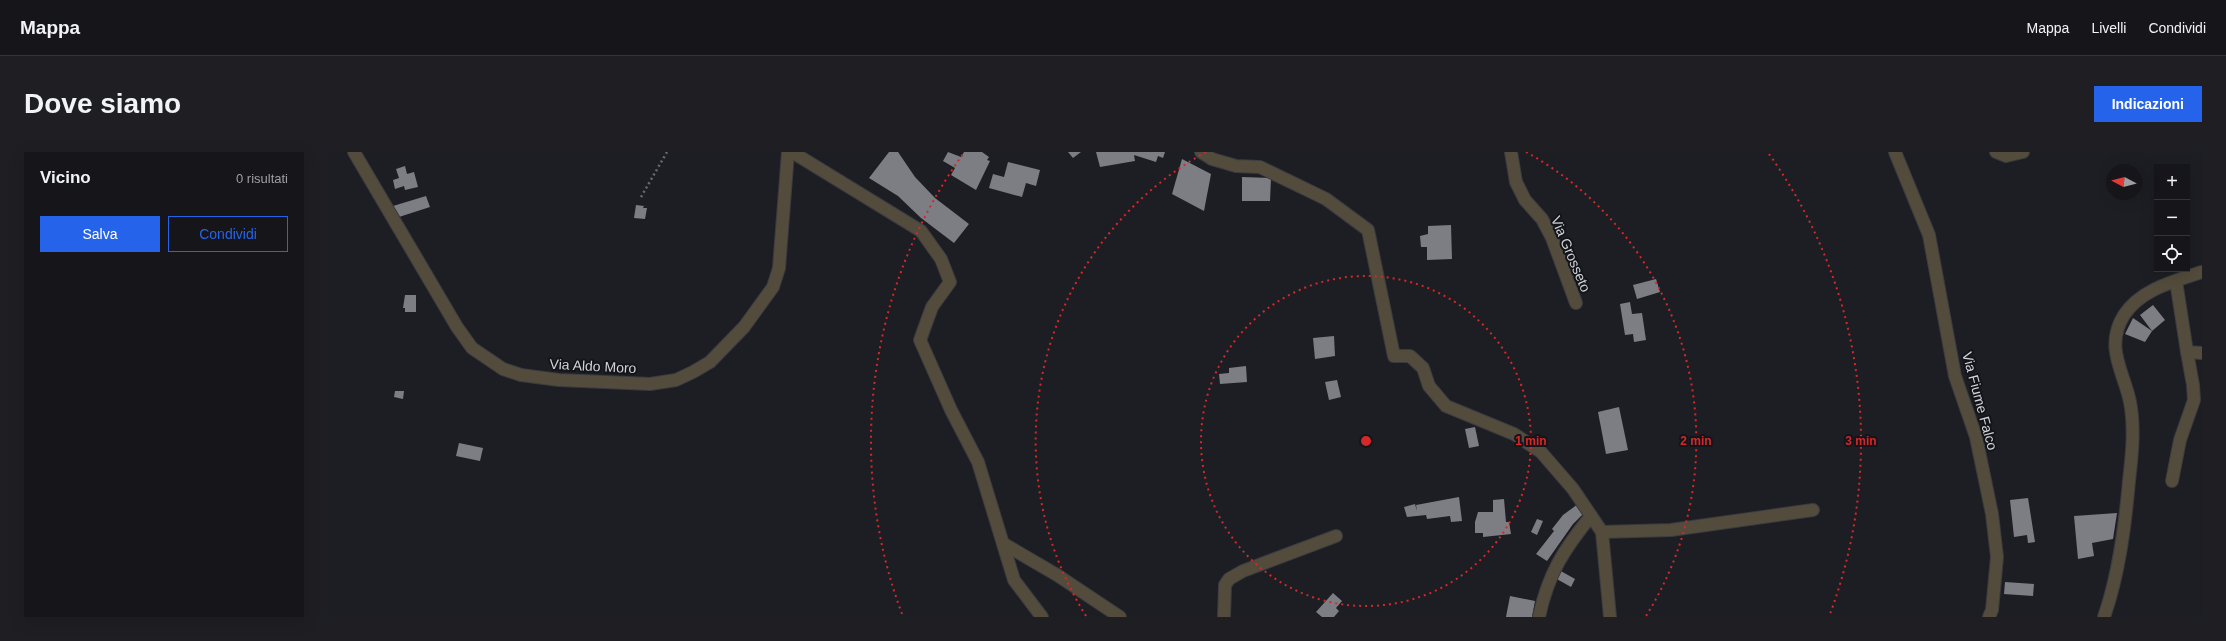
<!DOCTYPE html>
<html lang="it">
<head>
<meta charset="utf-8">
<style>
	:root { --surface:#16161a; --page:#1f1f23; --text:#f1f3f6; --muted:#9e9fa2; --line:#353539; --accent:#2563eb }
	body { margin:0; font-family:Arial,sans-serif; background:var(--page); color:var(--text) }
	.controls { position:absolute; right:12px; top:12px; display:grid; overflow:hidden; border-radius:0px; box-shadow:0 4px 16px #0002 }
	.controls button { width:36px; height:36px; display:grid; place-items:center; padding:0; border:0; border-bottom:1px solid var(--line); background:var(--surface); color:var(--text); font:20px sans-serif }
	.compass { position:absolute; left:1778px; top:12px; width:36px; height:36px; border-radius:50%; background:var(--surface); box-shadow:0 4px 16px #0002; rotate:277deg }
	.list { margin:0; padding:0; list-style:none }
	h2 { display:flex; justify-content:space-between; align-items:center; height:52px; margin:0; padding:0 16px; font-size:17px }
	h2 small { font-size:13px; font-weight:400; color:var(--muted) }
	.actions { display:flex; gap:8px; padding:12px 16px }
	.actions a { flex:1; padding:9px 0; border:1px solid var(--accent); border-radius:0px; text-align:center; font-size:14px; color:var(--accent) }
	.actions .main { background:var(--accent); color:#fff }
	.icon { flex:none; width:22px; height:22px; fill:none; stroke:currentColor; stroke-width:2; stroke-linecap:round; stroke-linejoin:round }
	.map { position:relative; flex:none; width:1874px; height:465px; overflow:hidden; border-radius:0px }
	header { display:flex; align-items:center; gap:24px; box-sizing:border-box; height:56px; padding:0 20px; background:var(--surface); border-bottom:1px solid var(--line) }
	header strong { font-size:19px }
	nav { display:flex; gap:22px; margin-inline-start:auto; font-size:14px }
	.intro { display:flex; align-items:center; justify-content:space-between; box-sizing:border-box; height:96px; padding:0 24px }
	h1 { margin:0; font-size:28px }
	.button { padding:10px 18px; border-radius:0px; background:var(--accent); color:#fff; font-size:14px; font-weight:700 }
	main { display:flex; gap:24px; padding:0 24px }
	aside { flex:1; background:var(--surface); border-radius:0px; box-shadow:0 4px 16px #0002 }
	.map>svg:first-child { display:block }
</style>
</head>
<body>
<header>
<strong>Mappa</strong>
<nav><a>Mappa</a><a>Livelli</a><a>Condividi</a></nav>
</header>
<div class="intro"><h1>Dove siamo</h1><a class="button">Indicazioni</a></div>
<main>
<aside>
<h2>Vicino<small>0 risultati</small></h2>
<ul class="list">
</ul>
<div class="actions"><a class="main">Salva</a><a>Condividi</a></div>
</aside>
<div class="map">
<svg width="1874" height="465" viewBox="0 0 1874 465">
	<rect width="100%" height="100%" fill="#1d1e23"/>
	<!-- building -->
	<g fill="#7d7d84">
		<polygon points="561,0 570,0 587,25 607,46 641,72 626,91 593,66 570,44 541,26"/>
		<polygon points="620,0 633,5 636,0 654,0 661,5 659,8 662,9 648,38 623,23 627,16 615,9"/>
		<polygon points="740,0 753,0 745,6"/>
		<polygon points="768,0 837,0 835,6 830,4 828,10 806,3 807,9 772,15"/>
		<polygon points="854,7 883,22 876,59 844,42"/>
		<polygon points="680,10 712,18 708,34 698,31 694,45 661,36 665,22 676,25"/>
		<polygon points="77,14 79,22 86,20 90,35 77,38 76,34 67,37 65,28 71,26 68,17"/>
		<polygon points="914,25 943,26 942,49 914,49"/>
		<polygon points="98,44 102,55 71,65 65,54"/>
		<polygon points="308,53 316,54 315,56 319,56 317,67 306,66"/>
		<polygon points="1123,73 1124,107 1099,108 1099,95 1093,95 1092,84 1100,82 1100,74"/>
		<polygon points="1328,127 1332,140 1309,147 1305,133"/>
		<polygon points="77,143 88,143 88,160 77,160 77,156 75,156"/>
		<polygon points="1302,150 1304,162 1314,161 1318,188 1306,190 1305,182 1297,183 1292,152"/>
		<polygon points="1825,153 1837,168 1824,179 1812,163"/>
		<polygon points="1805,166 1824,179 1817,190 1797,182"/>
		<polygon points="1006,184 1007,204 987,207 985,186"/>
		<polygon points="918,214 919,230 892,232 891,222 901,221 901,216"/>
		<polygon points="1009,228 1013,245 1001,248 997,230"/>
		<polygon points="67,239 76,239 75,247 66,245"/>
		<polygon points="1291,255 1300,298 1278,302 1270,260"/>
		<polygon points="1147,275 1151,294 1141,296 1137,277"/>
		<polygon points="131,291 155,296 152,309 128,304"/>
		<polygon points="1131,345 1134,369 1123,370 1122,364 1099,367 1098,363 1079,365 1076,355 1087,352 1089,359 1088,353"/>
		<polygon points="1700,346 1707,390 1700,391 1699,383 1686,385 1682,348"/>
		<polygon points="1176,347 1178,370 1181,370 1183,382 1155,385 1155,381 1147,381 1147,370 1150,360 1165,360 1165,348"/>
		<polygon points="1250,352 1256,361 1245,372 1219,409 1208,402 1226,379 1224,377 1235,363"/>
		<polygon points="1789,361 1785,387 1764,391 1766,404 1750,407 1746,364"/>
		<polygon points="1209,367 1215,369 1209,383 1203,380"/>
		<polygon points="1231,418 1247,427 1243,435 1227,426"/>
		<polygon points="1677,430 1706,432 1705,444 1676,442"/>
		<polygon points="1005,441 1014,449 1008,456 1011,459 1006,465 994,465 988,460"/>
		<polygon points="1182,444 1207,449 1204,465 1178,465"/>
	</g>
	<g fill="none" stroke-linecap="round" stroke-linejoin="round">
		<defs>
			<g id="minor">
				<polyline points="26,0 129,175 144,196 175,217 193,223 231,228 322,232 348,228 365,220 382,210 416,175 445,135 451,116 460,0"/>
				<polyline points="464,0 593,79 613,107 622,130 604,155 592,188 623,258 650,310 686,428 714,465"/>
				<polyline points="873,0 884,7 908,14 932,15 998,47 1040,78 1066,204 1082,204 1095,216 1101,234 1118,254 1186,282 1213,300 1245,337 1274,380 1282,465"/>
				<polyline points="1183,0 1188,30 1197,48 1214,67 1224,86 1248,151"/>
				<polyline points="1567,0 1601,83 1627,224 1648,285 1664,362 1669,405 1664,458 1661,465"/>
				<polyline points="1668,0 1678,4 1695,0"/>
				<polyline points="1848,129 1859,200 1874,201"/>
				<polyline points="1844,329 1852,288 1866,248 1865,233 1859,200"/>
				<polyline points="1274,380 1343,378 1485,358"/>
				<polyline points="676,392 729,423 792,465"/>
				<polyline points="896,465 897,433 901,427 915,419 1008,384"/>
				<path d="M1211 465C1220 422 1236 397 1263 364"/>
				<path d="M1776 465C1791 422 1797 374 1801 329 1804 303 1807 276 1802 250 1796 220 1776 195 1796 163 1813 137 1847 129 1874 120"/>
			</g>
		</defs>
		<!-- minor casing -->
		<use href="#minor" stroke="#3a3b40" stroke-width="14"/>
		<!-- path -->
		<polyline stroke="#696a6f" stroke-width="2.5" stroke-dasharray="2 3" stroke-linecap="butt" points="313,45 339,0"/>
		<!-- minor -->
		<use href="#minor" stroke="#534c3c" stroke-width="12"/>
	</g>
	<!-- distance rings -->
	<g fill="none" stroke="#d62828" stroke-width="2" stroke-dasharray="2 4">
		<circle cx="1038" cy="289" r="165"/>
		<path d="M758 464A330 330 0 0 1 878 0M1198 0A330 330 0 0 1 1318 464"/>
		<path d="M574 462A495 495 0 0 1 635 2M1441 2A495 495 0 0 1 1502 462"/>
	</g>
	<g text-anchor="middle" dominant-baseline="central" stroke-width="4" stroke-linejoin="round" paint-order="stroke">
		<!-- street labels -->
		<g font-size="14" fill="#d2d3d7" stroke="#14151a">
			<text transform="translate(1243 102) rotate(67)">Via Grosseto</text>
			<text transform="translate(265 214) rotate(3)">Via Aldo Moro</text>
			<text transform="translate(1652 249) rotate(75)">Via Fiume Falco</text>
		</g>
	</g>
	<circle cx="1038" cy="289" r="6" fill="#d62828" stroke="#14151a" stroke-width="2"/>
	<g font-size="12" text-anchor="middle" font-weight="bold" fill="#d62828" stroke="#14151a" stroke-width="4" stroke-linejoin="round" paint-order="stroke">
		<text x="1203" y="293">1 min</text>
		<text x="1368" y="293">2 min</text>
		<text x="1533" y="293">3 min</text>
	</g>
</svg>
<div class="controls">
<button>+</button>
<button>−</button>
<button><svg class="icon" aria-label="locate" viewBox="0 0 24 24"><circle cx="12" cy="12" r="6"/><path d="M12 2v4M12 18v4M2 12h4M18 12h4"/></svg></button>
</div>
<svg class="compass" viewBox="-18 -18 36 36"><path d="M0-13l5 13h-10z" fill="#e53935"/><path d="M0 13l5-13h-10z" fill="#9e9fa2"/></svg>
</div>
</main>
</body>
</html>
